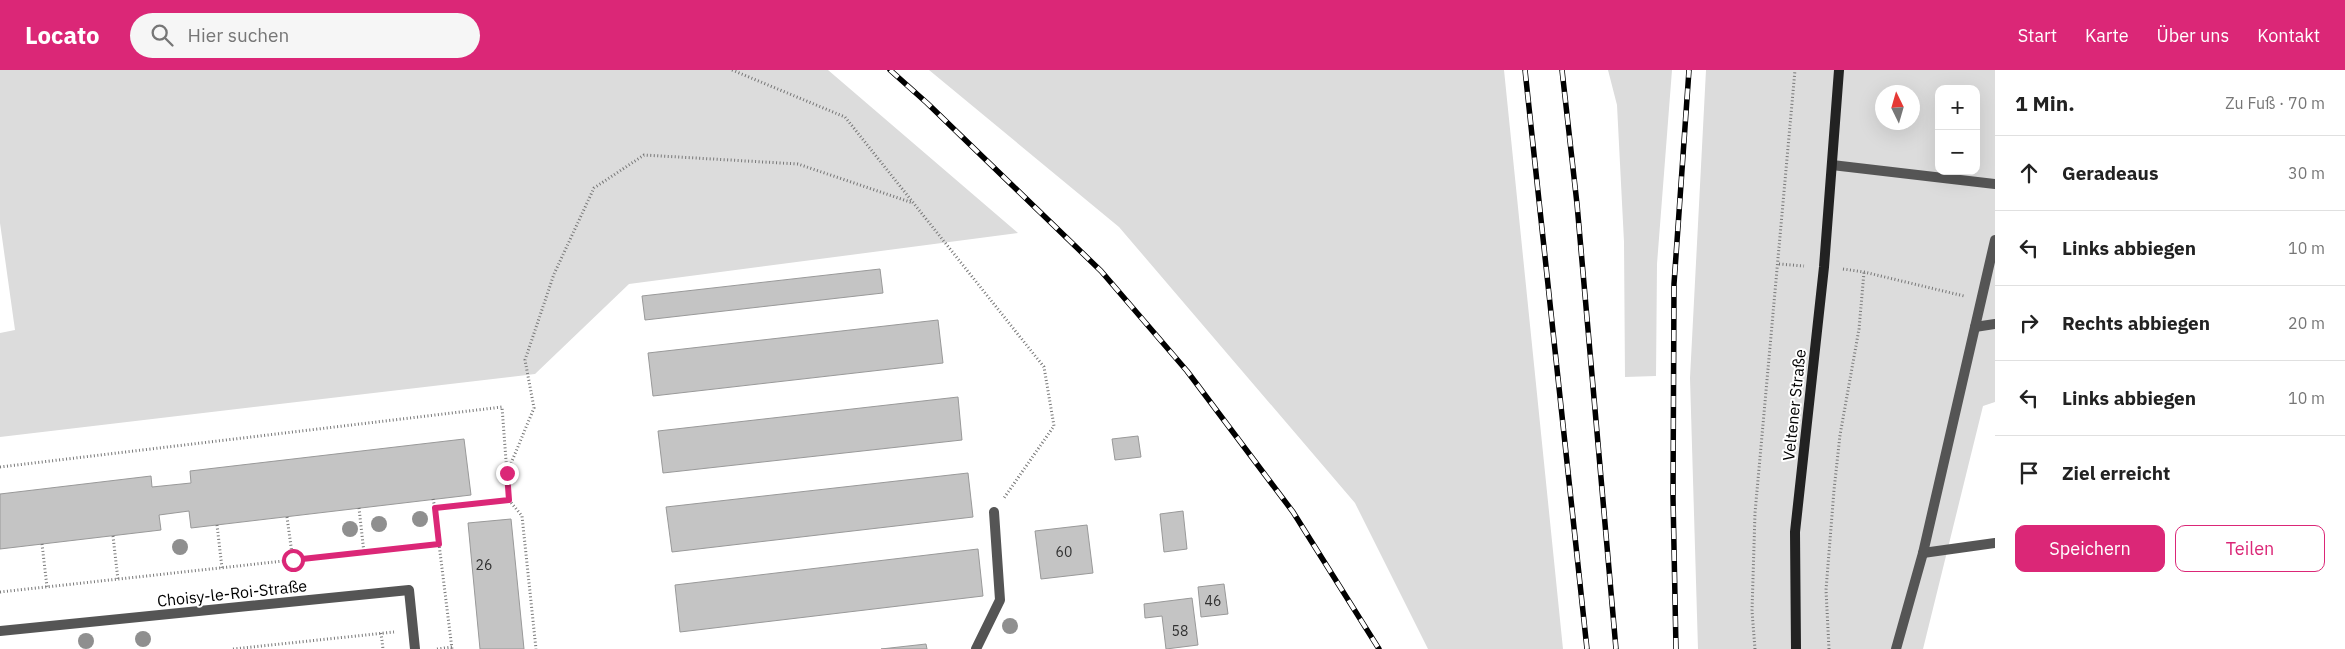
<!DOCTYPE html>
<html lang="de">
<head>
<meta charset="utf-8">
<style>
	:root { --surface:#fff; --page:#f6f6f6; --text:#222; --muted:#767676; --line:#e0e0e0; --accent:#db2777 }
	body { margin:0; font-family:"IBM Plex Sans",sans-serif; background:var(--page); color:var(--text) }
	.controls { position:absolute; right:15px; top:15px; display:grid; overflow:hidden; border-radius:10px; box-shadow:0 5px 20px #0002 }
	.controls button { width:45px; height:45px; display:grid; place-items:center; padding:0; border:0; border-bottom:1px solid var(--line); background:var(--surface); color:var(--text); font:25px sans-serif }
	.compass { position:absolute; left:1875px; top:15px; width:45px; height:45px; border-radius:50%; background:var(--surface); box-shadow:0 5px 20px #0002; rotate:355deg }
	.stop { position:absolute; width:15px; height:15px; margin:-11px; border:4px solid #db2777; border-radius:50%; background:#fff }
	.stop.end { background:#db2777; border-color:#fff; box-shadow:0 1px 5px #0008 }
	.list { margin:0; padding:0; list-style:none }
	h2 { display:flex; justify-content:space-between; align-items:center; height:65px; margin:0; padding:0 20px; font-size:21px }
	h2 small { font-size:16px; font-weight:400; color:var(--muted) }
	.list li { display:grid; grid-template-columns:32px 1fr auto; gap:15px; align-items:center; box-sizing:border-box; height:75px; padding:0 20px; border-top:1px solid var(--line) }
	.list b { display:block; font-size:19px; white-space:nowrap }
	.list em { font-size:16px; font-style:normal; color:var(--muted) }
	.actions { display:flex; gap:10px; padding:15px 20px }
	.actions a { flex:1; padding:11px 0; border:1px solid var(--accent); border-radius:10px; text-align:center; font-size:18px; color:var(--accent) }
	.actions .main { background:var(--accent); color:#fff }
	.icon { flex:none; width:28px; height:28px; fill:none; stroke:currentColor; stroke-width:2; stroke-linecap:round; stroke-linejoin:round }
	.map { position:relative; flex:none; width:1995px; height:579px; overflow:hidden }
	header { display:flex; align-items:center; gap:30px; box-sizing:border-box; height:70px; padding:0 25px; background:var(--accent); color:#fff }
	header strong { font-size:24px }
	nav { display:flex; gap:28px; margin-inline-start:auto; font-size:18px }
	.search { width:350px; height:45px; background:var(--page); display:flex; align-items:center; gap:12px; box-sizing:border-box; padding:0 18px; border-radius:28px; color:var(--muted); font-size:19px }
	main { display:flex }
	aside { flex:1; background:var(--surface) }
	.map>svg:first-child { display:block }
</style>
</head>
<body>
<header>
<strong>Locato</strong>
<div class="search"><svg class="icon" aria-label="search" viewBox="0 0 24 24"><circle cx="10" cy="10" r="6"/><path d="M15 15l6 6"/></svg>Hier suchen</div>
<nav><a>Start</a><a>Karte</a><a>Über uns</a><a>Kontakt</a></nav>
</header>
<main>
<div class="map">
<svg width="1995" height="579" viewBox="0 0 1995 579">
	<rect width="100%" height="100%" fill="#fff"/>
	<!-- green -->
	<g fill="#dcdcdc" fill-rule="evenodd">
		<polygon points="0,0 828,0 1018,163 629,214 535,304 0,367 0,263 15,260 0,153"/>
		<polygon points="929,0 1504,0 1563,579 1428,579 1355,433 1119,157"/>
		<polygon points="1608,0 1672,0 1657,194 1656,306 1625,307 1624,172 1617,35"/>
		<path d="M1706 0H1995V332L1983 336 1923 579H1698L1690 308ZM1939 19H1976V101H1939ZM1882 22H1912V52H1882Z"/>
	</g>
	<!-- building -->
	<g fill="#c4c4c4" stroke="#999">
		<polygon points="880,199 883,223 645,250 642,226"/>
		<polygon points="938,250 943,293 653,326 648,283"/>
		<polygon points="958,327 962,370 663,403 658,361"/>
		<polygon points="1138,366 1141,387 1115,390 1112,369"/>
		<polygon points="464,369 471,425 191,458 189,441 159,445 161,460 0,479 0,424 151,406 152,417 191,413 190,401"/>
		<polygon points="968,403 973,447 672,482 666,437"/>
		<polygon points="1183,441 1187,479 1164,482 1160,444"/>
		<polygon points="511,449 524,579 480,579 468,453"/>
		<polygon points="1087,455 1093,503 1041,509 1035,461"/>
		<polygon points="978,479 983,526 680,562 675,515"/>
		<polygon points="1224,514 1228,544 1201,547 1198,517"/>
		<polygon points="1192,528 1198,575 1166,579 1162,546 1145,548 1144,534"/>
		<polygon points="926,574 927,579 881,579"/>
	</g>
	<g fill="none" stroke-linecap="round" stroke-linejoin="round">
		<!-- path -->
		<g stroke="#777" stroke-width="3" stroke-dasharray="1 2.5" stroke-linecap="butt">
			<polyline points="732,0 845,47 1044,297 1054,356 1004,428"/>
			<polyline points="1779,194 1804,196"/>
			<polyline points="1843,199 1864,202 1964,226"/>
			<polyline points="0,397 502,337 509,430 435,438 439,474"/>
			<polyline points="507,403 534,338 525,290 554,204 594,118 644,85 798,94 913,133"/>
			<polyline points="433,429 435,438"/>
			<polyline points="509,430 522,446 536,579"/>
			<polyline points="359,438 364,483"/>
			<polyline points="287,447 293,491"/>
			<polyline points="217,455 222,498"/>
			<polyline points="113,466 118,510"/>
			<polyline points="42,474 47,517"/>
			<polyline points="0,522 439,474 452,579"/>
			<polyline points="381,563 383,579"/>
			<polyline points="233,579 394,562"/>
			<polyline points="437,579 452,577"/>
			<polyline points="1755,579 1752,541 1755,443 1795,0"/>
			<polyline points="1829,579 1826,520 1834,420 1840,365 1859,259 1864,202"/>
		</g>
		<!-- service -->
		<polyline stroke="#555" stroke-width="10" points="1975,257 1995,254"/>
		<!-- minor -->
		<g stroke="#555" stroke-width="10">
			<polyline points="1832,95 1995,114"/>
			<polyline points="1923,483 1995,473"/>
			<polyline points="0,561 409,520 415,579"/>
			<polyline points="976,579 1000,530 994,442"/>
			<polyline points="1896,579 1923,483 1995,170"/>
		</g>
		<!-- secondary -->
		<polyline stroke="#222" stroke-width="10" points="1796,579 1795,462 1824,197 1839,0"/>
		<defs>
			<g id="rail">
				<polyline points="890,0 927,33 1101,201 1187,301 1293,442 1379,579"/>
				<polyline points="1525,0 1587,579"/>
				<polyline points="1562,0 1577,134 1616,579"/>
				<polyline points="1676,579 1673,427 1674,214 1689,0"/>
			</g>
		</defs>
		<!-- rail casing -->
		<use href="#rail" stroke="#000" stroke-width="5.5"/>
		<!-- rail -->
		<use href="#rail" stroke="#fff" stroke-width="4" stroke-dasharray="11" stroke-linecap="butt"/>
	</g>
	<!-- trees -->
	<g fill="#8f8f8f">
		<circle cx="420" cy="449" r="8"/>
		<circle cx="379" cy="454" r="8"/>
		<circle cx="350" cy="459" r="8"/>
		<circle cx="180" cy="477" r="8"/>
		<circle cx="1010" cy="556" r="8"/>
		<circle cx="143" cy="569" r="8"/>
		<circle cx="86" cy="571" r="8"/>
	</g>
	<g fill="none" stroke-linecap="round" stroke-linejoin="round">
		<!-- route -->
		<polyline stroke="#db2777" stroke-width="6" points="293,490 439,474 435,438 509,430 507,403"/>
	</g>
	<g text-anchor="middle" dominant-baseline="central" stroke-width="4" stroke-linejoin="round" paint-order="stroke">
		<!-- number labels -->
		<g font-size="14" fill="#313131">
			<text x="1064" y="482">60</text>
			<text x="484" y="495">26</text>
			<text x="1213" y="531">46</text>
			<text x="1180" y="561">58</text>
		</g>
		<!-- street labels -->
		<g font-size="16" fill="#000" stroke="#fff">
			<text transform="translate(1794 335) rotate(-84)">Veltener Straße</text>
			<text transform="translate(232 523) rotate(-6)">Choisy-le-Roi-Straße</text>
		</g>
	</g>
</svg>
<div class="controls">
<button>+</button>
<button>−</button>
</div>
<svg class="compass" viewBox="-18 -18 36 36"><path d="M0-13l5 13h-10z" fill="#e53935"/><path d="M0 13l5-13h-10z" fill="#767676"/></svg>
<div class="stop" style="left:293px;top:490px"></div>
<div class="stop end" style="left:507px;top:403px"></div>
</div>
<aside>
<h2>1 Min.<small>Zu Fuß · 70 m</small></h2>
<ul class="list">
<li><svg class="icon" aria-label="ahead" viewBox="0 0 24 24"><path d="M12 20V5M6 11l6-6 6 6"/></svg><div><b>Geradeaus</b></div><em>30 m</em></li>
<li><svg class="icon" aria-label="left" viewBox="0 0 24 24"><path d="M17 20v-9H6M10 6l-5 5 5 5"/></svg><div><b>Links abbiegen</b></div><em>10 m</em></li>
<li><svg class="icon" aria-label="right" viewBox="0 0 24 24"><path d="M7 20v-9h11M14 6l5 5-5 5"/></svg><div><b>Rechts abbiegen</b></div><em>20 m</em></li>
<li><svg class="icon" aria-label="left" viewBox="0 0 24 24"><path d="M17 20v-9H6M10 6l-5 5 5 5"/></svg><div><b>Links abbiegen</b></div><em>10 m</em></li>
<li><svg class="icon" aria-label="arrive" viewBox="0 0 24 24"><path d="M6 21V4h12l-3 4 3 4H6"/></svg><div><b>Ziel erreicht</b></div></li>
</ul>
<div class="actions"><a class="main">Speichern</a><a>Teilen</a></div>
</aside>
</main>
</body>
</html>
